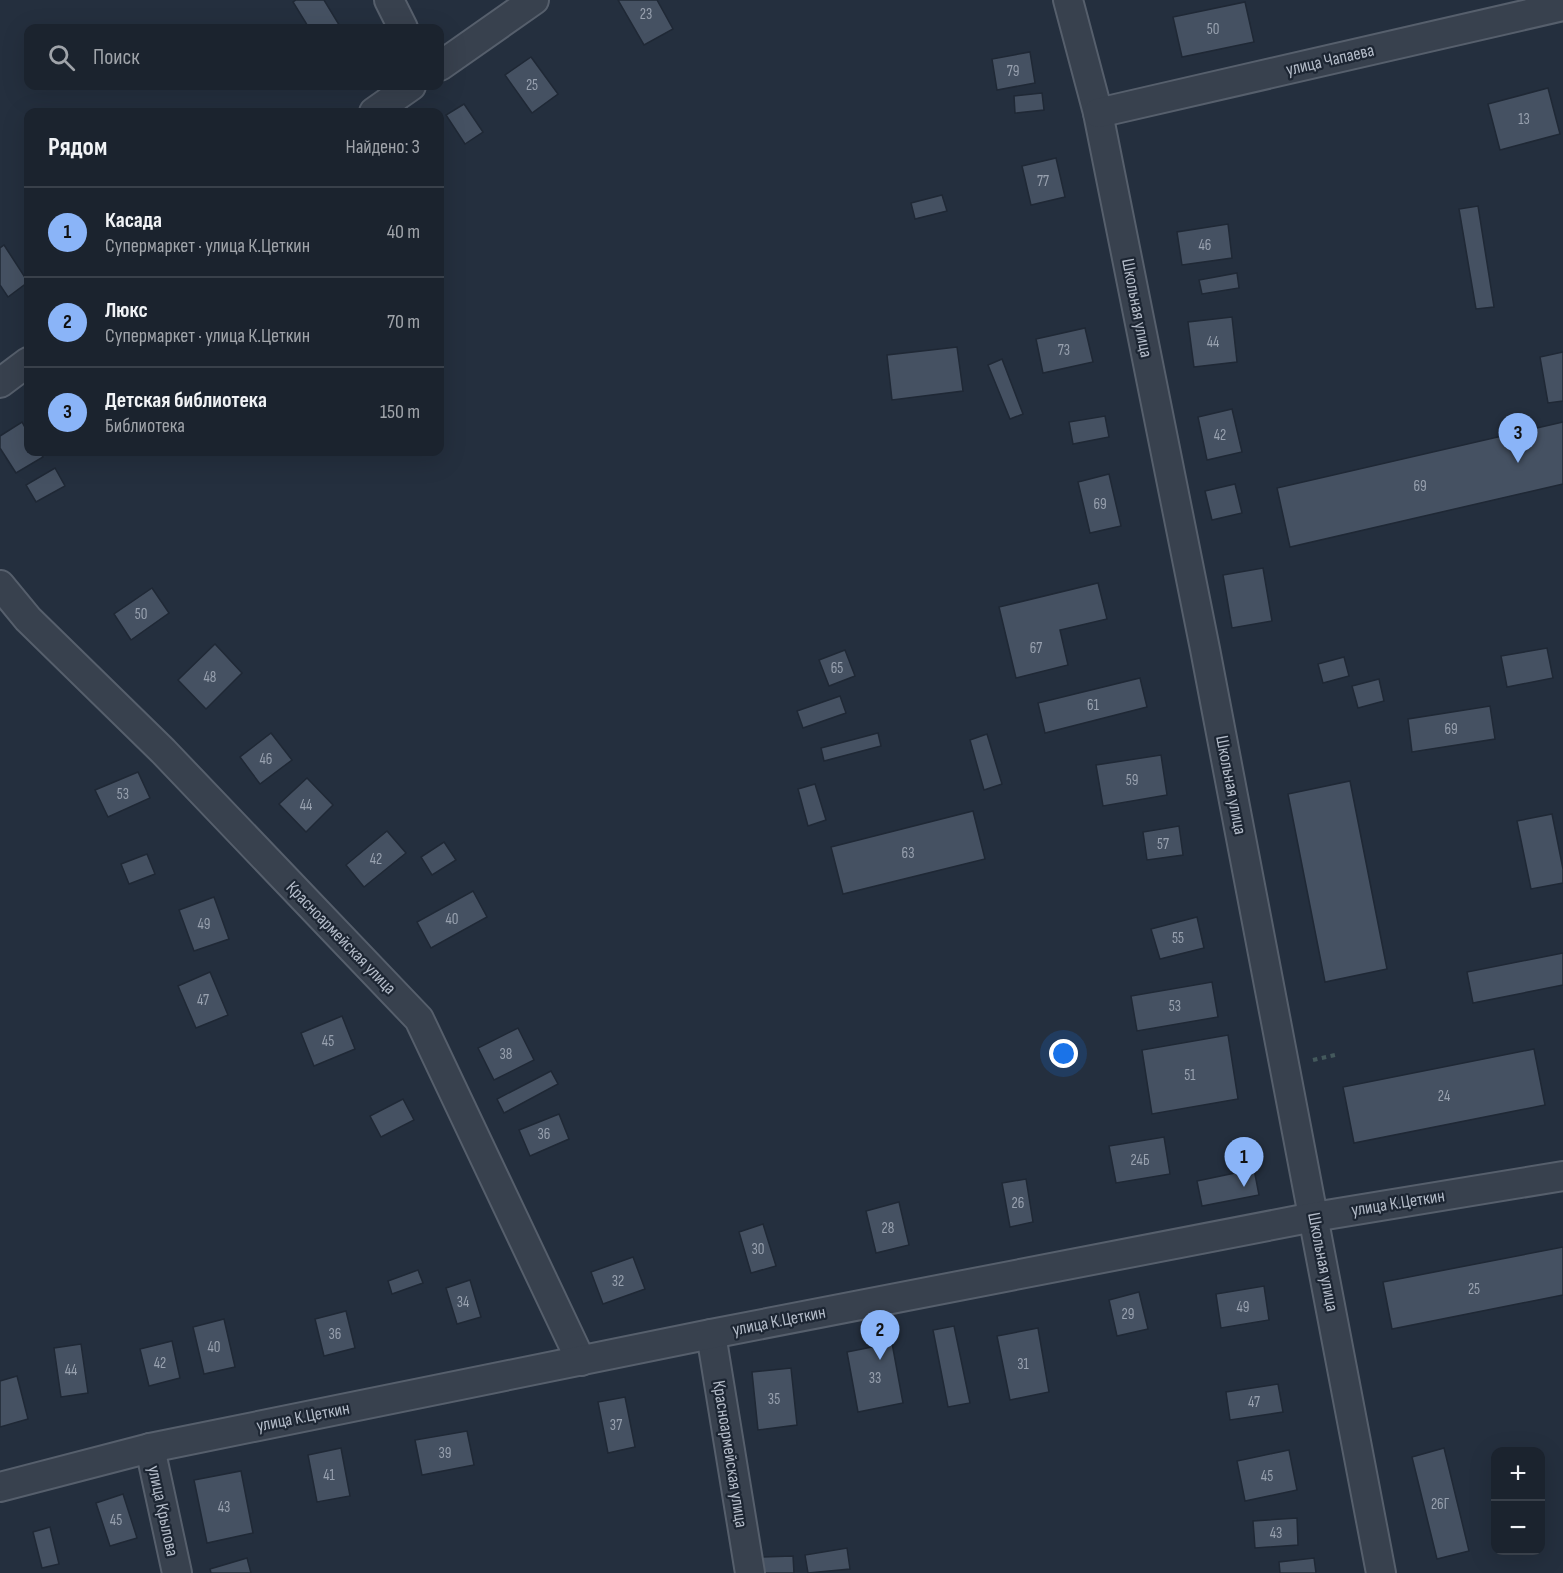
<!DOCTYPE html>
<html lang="ru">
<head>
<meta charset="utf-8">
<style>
	:root { --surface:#1b232e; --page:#282f3a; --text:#f1f3f6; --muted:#a0a4aa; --line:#39404a; --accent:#8ab4f8 }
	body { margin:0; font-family:"Sofia Sans Condensed",sans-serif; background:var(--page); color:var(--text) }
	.controls { position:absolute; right:18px; bottom:18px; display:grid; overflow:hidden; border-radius:12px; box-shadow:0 6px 24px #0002 }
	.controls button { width:54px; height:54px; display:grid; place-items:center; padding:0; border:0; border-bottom:2px solid var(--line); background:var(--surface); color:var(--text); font:30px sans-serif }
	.you { position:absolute; left:1064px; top:1054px; width:21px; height:21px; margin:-15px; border:4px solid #fff; border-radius:50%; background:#1a73e8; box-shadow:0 0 0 9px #1a73e833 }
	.badge { display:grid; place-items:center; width:39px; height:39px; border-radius:50%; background:var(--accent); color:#111; font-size:20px; font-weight:700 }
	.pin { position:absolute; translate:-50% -50px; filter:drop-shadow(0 2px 3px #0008) }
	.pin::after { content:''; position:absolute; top:32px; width:21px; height:18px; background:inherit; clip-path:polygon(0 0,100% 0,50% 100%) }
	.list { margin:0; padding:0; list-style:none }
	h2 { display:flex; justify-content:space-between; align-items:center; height:78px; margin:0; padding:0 24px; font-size:26px }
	h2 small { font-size:20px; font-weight:400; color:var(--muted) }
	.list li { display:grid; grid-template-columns:39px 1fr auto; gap:18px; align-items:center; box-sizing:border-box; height:90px; padding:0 24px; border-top:2px solid var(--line) }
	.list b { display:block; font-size:22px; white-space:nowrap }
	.list p { margin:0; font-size:20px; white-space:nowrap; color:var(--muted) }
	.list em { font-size:20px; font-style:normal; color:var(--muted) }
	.icon { flex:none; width:33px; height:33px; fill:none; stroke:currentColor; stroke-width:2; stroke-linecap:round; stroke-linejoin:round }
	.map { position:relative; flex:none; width:1563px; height:1573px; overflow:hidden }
	.search { position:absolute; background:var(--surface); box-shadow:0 6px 24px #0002; left:24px; top:24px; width:420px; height:66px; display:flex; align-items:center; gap:15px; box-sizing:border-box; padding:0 21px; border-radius:12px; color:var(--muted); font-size:22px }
	.panel { position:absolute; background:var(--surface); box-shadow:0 6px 24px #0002; left:24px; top:108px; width:420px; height:348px; border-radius:12px }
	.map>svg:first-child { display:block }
</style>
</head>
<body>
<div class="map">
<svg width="1563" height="1573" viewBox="0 0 1563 1573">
	<rect width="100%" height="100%" fill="#242f3e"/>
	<!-- building -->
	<g fill="#455162" stroke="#1f2835" stroke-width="1.5">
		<polygon points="296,0 324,0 341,28 309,28 293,2"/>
		<polygon points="618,0 657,0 673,29 644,45"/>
		<polygon points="1245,2 1254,42 1182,57 1173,17"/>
		<polygon points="1030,52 1035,83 997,90 992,59"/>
		<polygon points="531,57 558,94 532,113 505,75"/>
		<polygon points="1548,88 1560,134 1500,150 1488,104"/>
		<polygon points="1042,93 1044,110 1015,113 1014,96"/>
		<polygon points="464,104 483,132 465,144 446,115"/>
		<polygon points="1056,158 1065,197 1031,205 1022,166"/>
		<polygon points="942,195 947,211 915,219 911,203"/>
		<polygon points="1478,206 1494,307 1476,309 1459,209"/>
		<polygon points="1228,224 1232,258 1182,265 1177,232"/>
		<polygon points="4,245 28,282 8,297 0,285 0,248"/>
		<polygon points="1237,273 1239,288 1202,294 1199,280"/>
		<polygon points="1232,317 1237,362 1194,367 1188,322"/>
		<polygon points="1085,328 1093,362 1043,373 1036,339"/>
		<polygon points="957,347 963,391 892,400 887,355"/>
		<polygon points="1563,352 1563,401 1548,403 1540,357"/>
		<polygon points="1002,359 1023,414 1010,419 988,365"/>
		<polygon points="1232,409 1242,452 1207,460 1198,417"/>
		<polygon points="1105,416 1109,437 1073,444 1069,422"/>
		<polygon points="22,422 28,433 28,452 40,452 43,457 16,473 0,448 0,436"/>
		<polygon points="1563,422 1563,484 1290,547 1277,488"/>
		<polygon points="55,468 65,486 36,502 26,485"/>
		<polygon points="1109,474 1121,526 1090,533 1078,482"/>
		<polygon points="1235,484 1242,513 1212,520 1205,491"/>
		<polygon points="1263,568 1272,621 1232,628 1223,575"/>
		<polygon points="1098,583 1107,619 1060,630 1068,665 1016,678 999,607"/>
		<polygon points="152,588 169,613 131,640 114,614"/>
		<polygon points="215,644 242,673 206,709 178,680"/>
		<polygon points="1547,648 1553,678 1507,687 1501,656"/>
		<polygon points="845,650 855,676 829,686 819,660"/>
		<polygon points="1344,657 1349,676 1323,683 1318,664"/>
		<polygon points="1140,678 1147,707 1045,733 1038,703"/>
		<polygon points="1379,679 1384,701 1358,708 1352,686"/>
		<polygon points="840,696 846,713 803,728 797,711"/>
		<polygon points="1490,706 1495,739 1412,752 1408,719"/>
		<polygon points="271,733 292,760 260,784 240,757"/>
		<polygon points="878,733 881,746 824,761 821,748"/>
		<polygon points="987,734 1002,784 984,790 970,740"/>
		<polygon points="1161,755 1167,795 1103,806 1096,765"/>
		<polygon points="138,772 150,798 108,817 95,790"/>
		<polygon points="307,778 333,805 306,832 279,804"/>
		<polygon points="1350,781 1387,969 1325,982 1288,794"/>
		<polygon points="815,784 826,820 808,826 798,789"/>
		<polygon points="973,811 985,859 843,894 831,847"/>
		<polygon points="1552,814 1563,869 1563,883 1531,889 1517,821"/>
		<polygon points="1179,826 1183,855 1147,860 1143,832"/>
		<polygon points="387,831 406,853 364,887 346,865"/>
		<polygon points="444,842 456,860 432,875 421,857"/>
		<polygon points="147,854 155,874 129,884 121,864"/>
		<polygon points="473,891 487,917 431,948 417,922"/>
		<polygon points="214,897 229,939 194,951 179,910"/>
		<polygon points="1197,917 1204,948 1160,959 1151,929"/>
		<polygon points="1563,953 1563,985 1473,1003 1467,972"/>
		<polygon points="210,972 228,1015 196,1028 178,986"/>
		<polygon points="1212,982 1218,1017 1137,1031 1131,996"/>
		<polygon points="342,1016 355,1049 314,1066 301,1033"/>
		<polygon points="518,1028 534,1060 494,1080 478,1048"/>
		<polygon points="1228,1035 1238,1099 1152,1114 1142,1050"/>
		<polygon points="1534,1049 1545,1105 1354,1143 1343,1087"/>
		<polygon points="551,1071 558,1084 504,1113 497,1099"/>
		<polygon points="403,1099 414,1120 381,1137 370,1116"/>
		<polygon points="559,1114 569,1139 530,1156 519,1130"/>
		<polygon points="1164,1137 1170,1174 1116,1183 1109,1146"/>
		<polygon points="1254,1169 1259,1195 1202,1206 1197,1181"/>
		<polygon points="1026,1179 1033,1222 1010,1227 1002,1183"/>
		<polygon points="899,1202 909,1245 876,1253 866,1211"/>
		<polygon points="763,1224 776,1266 751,1273 739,1232"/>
		<polygon points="1563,1247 1563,1295 1392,1329 1383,1282"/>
		<polygon points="633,1257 645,1289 603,1304 591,1272"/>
		<polygon points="418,1270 423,1283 392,1294 388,1281"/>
		<polygon points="470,1280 481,1317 457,1324 446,1288"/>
		<polygon points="1264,1286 1269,1320 1221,1328 1216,1294"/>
		<polygon points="1139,1292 1148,1329 1117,1336 1109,1300"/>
		<polygon points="346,1311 355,1348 324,1356 315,1319"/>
		<polygon points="224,1319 235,1367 204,1374 193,1327"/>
		<polygon points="954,1326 970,1403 948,1407 933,1330"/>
		<polygon points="1038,1328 1049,1392 1010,1400 997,1336"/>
		<polygon points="172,1341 180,1378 149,1386 140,1349"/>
		<polygon points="892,1343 903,1403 858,1412 847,1352"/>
		<polygon points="81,1344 88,1393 61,1397 54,1348"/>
		<polygon points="791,1368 797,1425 758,1430 752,1372"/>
		<polygon points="17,1376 28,1419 0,1427 0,1381"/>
		<polygon points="1278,1384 1283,1412 1230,1420 1226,1392"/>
		<polygon points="625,1397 635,1447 608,1453 598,1402"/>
		<polygon points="467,1431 474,1465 422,1475 415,1440"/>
		<polygon points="341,1448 350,1496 317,1502 308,1455"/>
		<polygon points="1444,1448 1469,1551 1437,1559 1412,1457"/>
		<polygon points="1289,1450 1297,1490 1245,1501 1237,1461"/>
		<polygon points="241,1471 253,1533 207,1543 194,1480"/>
		<polygon points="123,1494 137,1538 110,1546 96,1503"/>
		<polygon points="1297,1518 1298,1545 1255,1548 1253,1521"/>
		<polygon points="50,1527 59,1564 42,1568 33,1532"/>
		<polygon points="847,1548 850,1569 808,1573 805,1555"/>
		<polygon points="793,1556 794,1573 763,1573 762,1557"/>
		<polygon points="247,1558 251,1573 211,1573 210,1569"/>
		<polygon points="1314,1558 1316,1573 1280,1573 1279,1562"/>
	</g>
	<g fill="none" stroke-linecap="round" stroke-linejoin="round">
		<defs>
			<g id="minor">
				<polyline points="389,0 403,28"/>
				<polyline points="1068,0 1098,113 1205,649 1381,1573"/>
				<polyline points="440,66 534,0"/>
				<polyline points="374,112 411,86"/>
				<polyline points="1098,113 1563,6"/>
				<polyline points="0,383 28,362"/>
				<polyline points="0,585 28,619 163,751 419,1019 581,1361"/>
				<polyline points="711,1334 750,1573"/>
				<polyline points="150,1448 177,1573"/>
				<polyline points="0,1487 150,1448 711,1334 1314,1217 1563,1176"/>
			</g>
		</defs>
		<!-- minor casing -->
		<use href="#minor" stroke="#565f6c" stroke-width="32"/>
		<!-- path -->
		<polyline stroke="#44595c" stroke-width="4" stroke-dasharray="4.5 4.5" stroke-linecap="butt" points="1313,1060 1339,1054"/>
		<!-- minor -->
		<use href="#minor" stroke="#38414e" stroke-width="28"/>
	</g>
	<g text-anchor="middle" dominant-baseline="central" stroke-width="4.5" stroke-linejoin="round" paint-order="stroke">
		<!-- number labels -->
		<g font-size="15" fill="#98a1af">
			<text x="646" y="14">23</text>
			<text x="1213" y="29">50</text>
			<text x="1013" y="71">79</text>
			<text x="532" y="85">25</text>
			<text x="1524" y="119">13</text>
			<text x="1043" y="181">77</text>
			<text x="1205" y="245">46</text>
			<text x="1213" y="342">44</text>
			<text x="1064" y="350">73</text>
			<text x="1220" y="435">42</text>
			<text x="1420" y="486">69</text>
			<text x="1100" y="504">69</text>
			<text x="141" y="614">50</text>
			<text x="1036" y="648">67</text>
			<text x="837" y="668">65</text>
			<text x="210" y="677">48</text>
			<text x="1093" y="705">61</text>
			<text x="1451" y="729">69</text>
			<text x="266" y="759">46</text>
			<text x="1132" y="780">59</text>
			<text x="123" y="794">53</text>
			<text x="306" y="805">44</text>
			<text x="1163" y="844">57</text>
			<text x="908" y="853">63</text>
			<text x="376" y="859">42</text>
			<text x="452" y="919">40</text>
			<text x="204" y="924">49</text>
			<text x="1178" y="938">55</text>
			<text x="203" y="1000">47</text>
			<text x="1175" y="1006">53</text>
			<text x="328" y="1041">45</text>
			<text x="506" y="1054">38</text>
			<text x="1190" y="1075">51</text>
			<text x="1444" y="1096">24</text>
			<text x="544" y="1134">36</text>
			<text x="1140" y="1160">24Б</text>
			<text x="1018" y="1203">26</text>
			<text x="888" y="1228">28</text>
			<text x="758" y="1249">30</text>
			<text x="618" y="1281">32</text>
			<text x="1474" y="1289">25</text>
			<text x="463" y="1302">34</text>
			<text x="1243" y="1307">49</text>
			<text x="1128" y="1314">29</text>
			<text x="335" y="1334">36</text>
			<text x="214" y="1347">40</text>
			<text x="160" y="1363">42</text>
			<text x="1023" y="1364">31</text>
			<text x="71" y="1370">44</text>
			<text x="875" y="1378">33</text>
			<text x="774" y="1399">35</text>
			<text x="1254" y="1402">47</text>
			<text x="616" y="1425">37</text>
			<text x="445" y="1453">39</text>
			<text x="329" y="1475">41</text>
			<text x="1267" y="1476">45</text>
			<text x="1440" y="1504">26Г</text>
			<text x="224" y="1507">43</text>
			<text x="116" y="1520">45</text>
			<text x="1276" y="1533">43</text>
		</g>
		<!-- street labels -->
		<g font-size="18" fill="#b4bcc9" stroke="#1d2633">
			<text transform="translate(1330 60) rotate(-13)">улица Чапаева</text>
			<text transform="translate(1137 308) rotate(79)">Школьная улица</text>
			<text transform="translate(1231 785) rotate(79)">Школьная улица</text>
			<text transform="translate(341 938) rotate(46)">Красноармейская улица</text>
			<text transform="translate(1398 1203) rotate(-9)">улица К.Цеткин</text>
			<text transform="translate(1323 1262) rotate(79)">Школьная улица</text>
			<text transform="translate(779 1321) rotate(-11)">улица К.Цеткин</text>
			<text transform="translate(303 1417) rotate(-11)">улица К.Цеткин</text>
			<text transform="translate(730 1454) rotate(81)">Красноармейская улица</text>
			<text transform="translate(163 1511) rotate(78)">улица Крылова</text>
		</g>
	</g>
</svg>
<div class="controls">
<button>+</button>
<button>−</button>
</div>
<div class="you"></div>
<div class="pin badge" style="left:1244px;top:1187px">1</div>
<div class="pin badge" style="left:880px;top:1360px">2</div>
<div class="pin badge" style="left:1518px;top:463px">3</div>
<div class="search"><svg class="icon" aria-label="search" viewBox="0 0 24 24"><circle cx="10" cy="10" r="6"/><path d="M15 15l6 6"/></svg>Поиск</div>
<section class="panel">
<h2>Рядом<small>Найдено: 3</small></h2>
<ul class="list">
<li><span class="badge">1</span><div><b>Касада</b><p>Супермаркет · улица К.Цеткин</p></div><em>40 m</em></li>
<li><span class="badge">2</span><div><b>Люкс</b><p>Супермаркет · улица К.Цеткин</p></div><em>70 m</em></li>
<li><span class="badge">3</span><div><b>Детская библиотека</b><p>Библиотека</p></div><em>150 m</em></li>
</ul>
</section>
</div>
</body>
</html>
